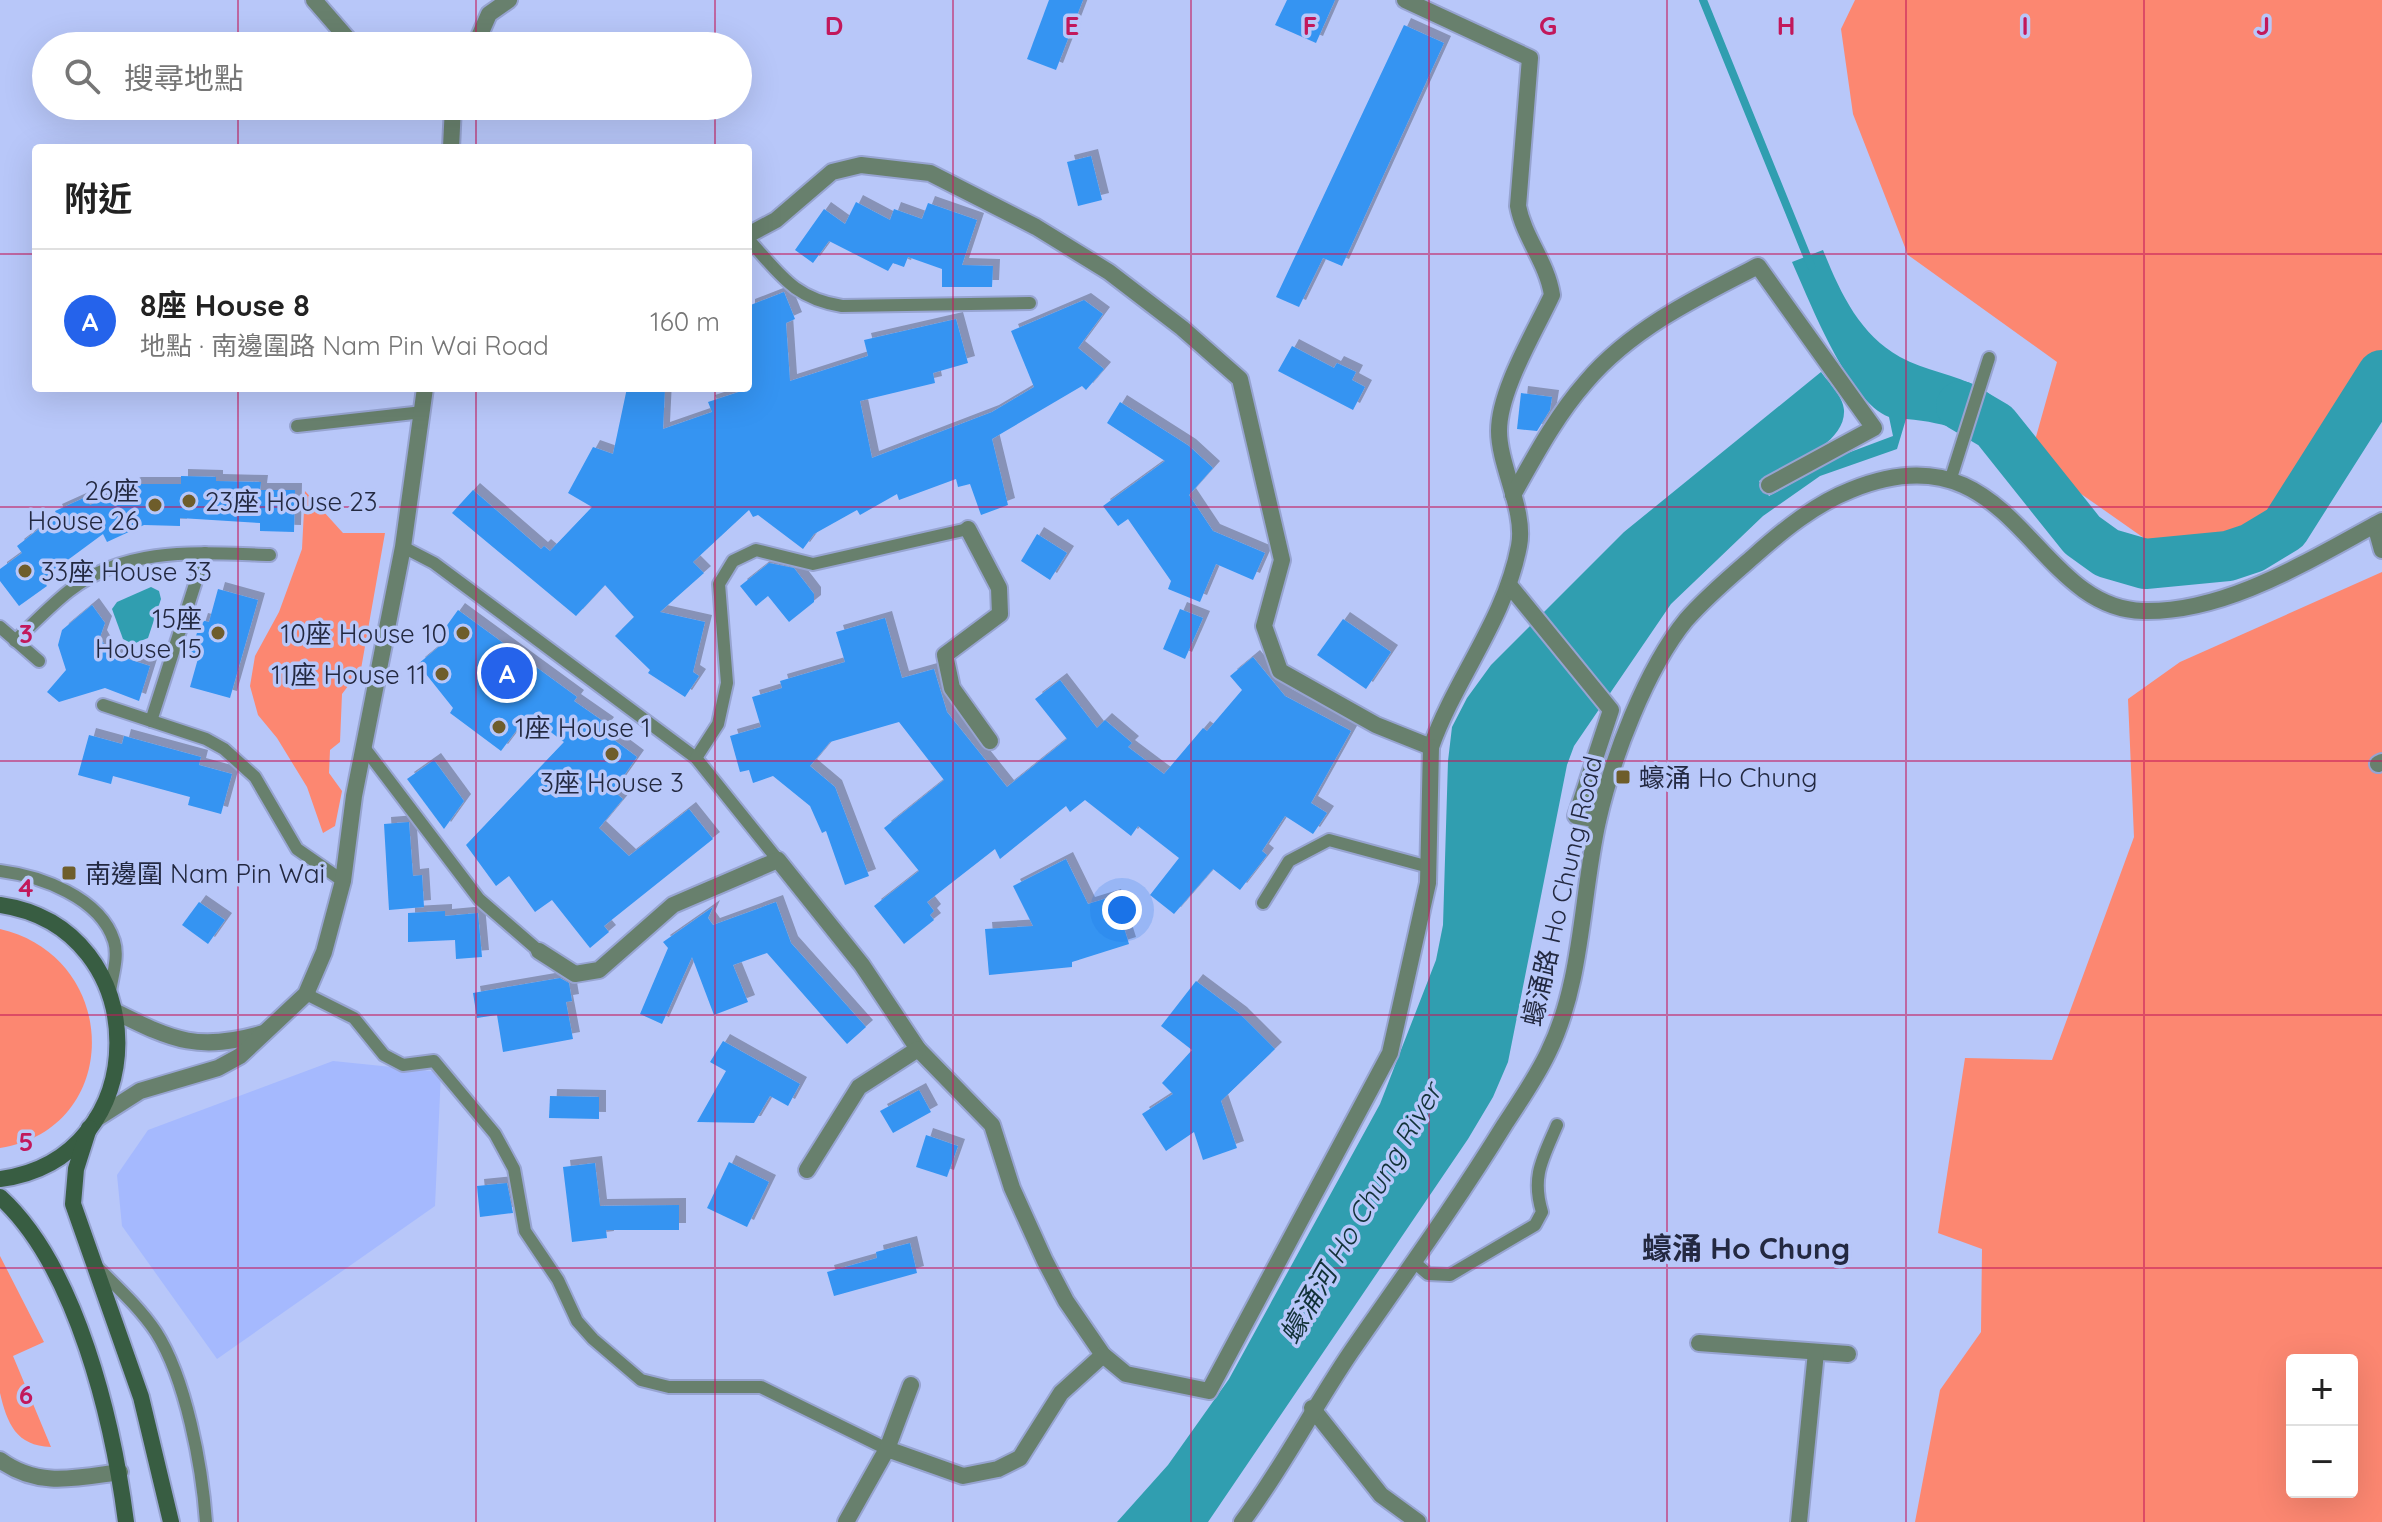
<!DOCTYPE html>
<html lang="zh-TW">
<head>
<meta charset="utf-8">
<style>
	:root { --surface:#fff; --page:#f6f6f6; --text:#222; --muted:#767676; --line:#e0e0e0; --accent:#2563eb }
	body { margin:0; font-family:Quicksand,"Noto Sans TC",sans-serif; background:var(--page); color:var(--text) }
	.controls { position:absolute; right:24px; bottom:24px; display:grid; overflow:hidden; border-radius:8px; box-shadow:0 8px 32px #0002 }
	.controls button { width:72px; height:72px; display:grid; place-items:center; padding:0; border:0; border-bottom:2px solid var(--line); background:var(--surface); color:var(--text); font:40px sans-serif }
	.you { position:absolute; left:1122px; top:910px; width:28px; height:28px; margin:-20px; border:6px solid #fff; border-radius:50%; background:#1a73e8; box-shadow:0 0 0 12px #1a73e833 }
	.badge { display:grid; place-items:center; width:52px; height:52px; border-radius:50%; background:var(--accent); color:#fff; font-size:26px; font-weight:700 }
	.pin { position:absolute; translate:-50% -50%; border:4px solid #fff; box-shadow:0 2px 8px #0006 }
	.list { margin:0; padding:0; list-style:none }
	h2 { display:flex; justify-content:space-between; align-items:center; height:104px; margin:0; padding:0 32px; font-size:34px }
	h2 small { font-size:26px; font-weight:400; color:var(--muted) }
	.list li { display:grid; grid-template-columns:52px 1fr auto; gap:24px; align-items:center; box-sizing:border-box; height:144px; padding:0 32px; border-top:2px solid var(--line) }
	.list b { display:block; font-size:30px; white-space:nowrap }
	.list p { margin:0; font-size:26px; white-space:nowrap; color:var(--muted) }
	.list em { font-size:26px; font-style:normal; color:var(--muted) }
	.icon { flex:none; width:44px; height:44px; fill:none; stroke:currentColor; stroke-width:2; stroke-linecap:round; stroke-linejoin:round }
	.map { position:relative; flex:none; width:2382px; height:1522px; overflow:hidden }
	.search { position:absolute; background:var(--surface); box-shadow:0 8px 32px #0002; left:32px; top:32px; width:720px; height:88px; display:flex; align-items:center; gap:20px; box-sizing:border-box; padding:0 28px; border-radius:44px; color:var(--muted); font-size:30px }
	.panel { position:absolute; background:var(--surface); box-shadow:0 8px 32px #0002; left:32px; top:144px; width:720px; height:248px; border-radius:8px }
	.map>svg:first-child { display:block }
</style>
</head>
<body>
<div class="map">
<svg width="2382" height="1522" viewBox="0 0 2382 1522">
	<defs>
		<filter id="shadow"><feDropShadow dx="7" dy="-7" stdDeviation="0" flood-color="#0004"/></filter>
	</defs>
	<rect width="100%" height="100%" fill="#b8c7f9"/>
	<!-- built -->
	<polygon fill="#a5b9fe" points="333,1061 441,1072 435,1206 217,1359 122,1226 117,1175 148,1130"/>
	<!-- green -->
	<g fill="#fc8771" fill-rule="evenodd">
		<polygon points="1855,0 2382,0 2382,396 2306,528 2168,555 2030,458 2057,362 1908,255 1853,114 1841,29"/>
		<polygon points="305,491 343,533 385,533 361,669 342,694 340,742 330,750 329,773 342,791 335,826 323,833 307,787 277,738 258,715 250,686 255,656 279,612 302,549"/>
		<path d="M2382 572V1522H1915L1940 1390 1981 1332 1982 1249 1938 1233 1965 1058 2052 1060 2134 837 2128 699 2180 662ZM2292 1360H2352V1492H2292Z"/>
		<path d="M0 929C121 957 124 1128 0 1148Z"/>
		<path d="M0 1256 44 1342 13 1356 51 1447C16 1446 7 1423 0 1393Z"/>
	</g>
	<!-- water -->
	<g fill="#309eb0">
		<path d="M1823 250C1840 292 1859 334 1900 357 1925 371 1955 374 1980 388 2000 398 2012 420 2025 438L2006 458C1971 432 1950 423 1906 419L1897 449 1820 476 1763 516 1671 604 1574 746 1567 765 1508 1062 1493 1097 1468 1139 1208 1522H1117L1168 1465 1229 1379 1380 1104 1436 960 1443 925 1448 761 1452 727 1467 698 1491 665 1624 532 1821 372C1829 383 1843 396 1844 410 1846 446 1784 466 1759 481L1769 496 1845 454 1893 436 1889 417C1848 401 1810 302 1792 262Z"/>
		<polygon points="151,587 159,591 161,599 148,638 133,644 123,639 112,609 117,602"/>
	</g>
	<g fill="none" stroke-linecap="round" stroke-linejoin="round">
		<!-- stream -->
		<polyline stroke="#309eb0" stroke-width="8" points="1703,0 1811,266"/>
		<!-- river -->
		<polyline stroke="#309eb0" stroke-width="50" points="1961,406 1995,426 2082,535 2107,553 2145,564 2228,556 2252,548 2285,528 2382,375"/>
	</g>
	<!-- building -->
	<g fill="#3594f2" filter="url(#shadow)">
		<polygon points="1049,0 1083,0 1056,70 1027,59"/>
		<polygon points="1287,0 1335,0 1316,43 1275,25"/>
		<polygon points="1404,25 1444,43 1342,266 1323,258 1299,307 1276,297"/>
		<polygon points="1091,156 1102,200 1078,206 1067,162"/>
		<polygon points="856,202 890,220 894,209 922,219 928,203 977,220 962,265 993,266 992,287 942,287 942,269 908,257 904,267 893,263 888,271 829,241 813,263 795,250 824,209 845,224"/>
		<polygon points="784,292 795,319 786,323 790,381 868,356 864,340 956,319 968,363 933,373 935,383 860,401 872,458 992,412 1034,387 1011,331 1084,300 1103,314 1078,348 1104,369 1086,390 1082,386 992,439 1008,505 981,515 970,484 958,487 956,479 899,500 897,494 860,515 857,510 814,534 803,549 758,515 753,517 749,510 693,562 704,573 660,612 705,622 693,672 699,676 685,697 648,673 650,670 615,636 634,617 605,585 576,616 452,513 473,490 541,549 544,546 550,551 592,507 568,493 593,447 613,454 627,388 665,388 663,429 712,412 708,402 748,389 748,306"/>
		<polygon points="1292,346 1334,368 1337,363 1356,372 1352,380 1365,387 1353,410 1278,371"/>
		<polygon points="1521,393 1552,397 1550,410 1537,431 1517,429"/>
		<polygon points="1120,402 1189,446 1213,468 1189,495 1213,531 1265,553 1253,580 1216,564 1200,602 1168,589 1171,581 1128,519 1118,526 1103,506 1165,461 1107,423"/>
		<polygon points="181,476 216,477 216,481 261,482 260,490 295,490 294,532 260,531 260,523 180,518 180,526 144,525 107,542 103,534 42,579 47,586 19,606 0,581 0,569 22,553 17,546 57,515 55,511 86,497 90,505 134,484 181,484"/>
		<polygon points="1037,534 1067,553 1050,580 1021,561"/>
		<polygon points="769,563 794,568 814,594 814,602 789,622 768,596 756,606 740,586"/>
		<polygon points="218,589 258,600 230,698 190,687 199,655 191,652 201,620 209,622"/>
		<polygon points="92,605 105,623 100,637 109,653 150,666 139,701 105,688 59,702 47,692 66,670 58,645 62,630"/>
		<polygon points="1180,609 1203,618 1185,659 1163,649"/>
		<polygon points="458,610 577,697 574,701 607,724 602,731 637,757 613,791 623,799 599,828 629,856 689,809 713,839 604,926 609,932 590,948 552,900 535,912 509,876 496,886 466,845 564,742 528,715 501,751 450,713 453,708 418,664 447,640 440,635"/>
		<polygon points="885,618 902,678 934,669 947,712 1007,787 1067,739 1035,699 1060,680 1097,728 1105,720 1132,743 1128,747 1164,774 1203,728 1207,731 1242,690 1230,676 1253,657 1285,696 1351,731 1311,803 1327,813 1313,834 1285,816 1262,851 1267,855 1240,890 1213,869 1174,914 1150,895 1179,858 1138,826 1131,836 1085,800 1070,812 1066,806 1000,859 995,849 927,902 934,911 930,915 934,920 904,944 874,906 919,871 884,828 944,780 899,722 830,742 810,766 835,787 869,876 845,885 826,831 822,833 810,806 773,776 753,783 749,770 740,772 730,736 761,727 752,697 782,688 780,681 845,662 836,632"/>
		<polygon points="1343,619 1391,652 1366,689 1317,655"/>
		<polygon points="89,735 122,744 124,736 201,757 199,765 232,774 221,814 188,805 190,797 113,776 111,784 78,775"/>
		<polygon points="434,760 464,801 444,829 407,779"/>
		<polygon points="409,822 413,876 422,875 424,907 389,910 384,824"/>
		<polygon points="1066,859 1088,904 1114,896 1129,944 1072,962 1072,967 989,975 985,929 1033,926 1013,886"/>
		<polygon points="199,902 225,920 208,944 182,925"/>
		<polygon points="776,902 791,943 866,1027 847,1044 767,953 733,965 748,1002 714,1015 692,957 662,1024 640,1014 668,948 663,942 713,907 708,918 713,925"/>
		<polygon points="445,911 445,916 478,913 482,957 456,959 455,940 408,942 408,913"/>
		<polygon points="560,978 569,983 572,1001 566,1002 573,1039 503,1052 497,1015 477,1018 473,993"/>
		<polygon points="1196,981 1240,1014 1275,1049 1221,1101 1237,1148 1203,1160 1194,1132 1166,1151 1142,1114 1173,1094 1162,1083 1192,1050 1161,1026"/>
		<polygon points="723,1041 800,1084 788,1106 770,1096 754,1123 697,1122 726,1071 710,1062"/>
		<polygon points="919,1090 931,1112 893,1133 880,1111"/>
		<polygon points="550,1096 599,1097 599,1119 549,1118"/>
		<polygon points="926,1135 958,1146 947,1177 916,1167"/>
		<polygon points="729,1162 769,1182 747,1227 707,1208"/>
		<polygon points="595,1163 600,1206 679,1205 679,1230 606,1230 607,1238 572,1242 563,1167"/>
		<polygon points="507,1183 513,1213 480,1217 477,1186"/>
		<polygon points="910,1243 917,1273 834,1296 827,1272 877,1258 876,1252"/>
	</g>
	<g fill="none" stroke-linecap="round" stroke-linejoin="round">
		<defs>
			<g id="lane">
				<path d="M748 239C780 274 793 298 842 306L1030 303"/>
				<polyline points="297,426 423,412"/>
				<polyline points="1950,481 1989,358"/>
				<polyline points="403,547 434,563 696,758 778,860"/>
				<polyline points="0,627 39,661"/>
				<path d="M15 641C33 624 50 606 69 591 127 545 201 553 270 555"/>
				<polyline points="103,705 206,739 224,749 255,777 297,849 343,881"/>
				<polyline points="151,721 205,553"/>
				<polyline points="363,746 479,899 539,951"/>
				<polyline points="696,758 718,724 727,683 719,584 733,561 756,550 813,564 968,529"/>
				<path d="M0 871C40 876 100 897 114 941 119 957 112 976 110 992"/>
				<polyline points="1263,903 1289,861 1329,840 1429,867"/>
				<polyline points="306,994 354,1018 384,1055 403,1065 434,1061 495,1134 514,1169 525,1231 558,1280 577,1321 593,1339 641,1380 669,1387 761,1387 887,1449"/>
				<path d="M1414 1262 1428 1274 1450 1275 1535 1225 1542 1212C1531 1176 1543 1158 1557 1125"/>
				<path d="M98 1268C118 1288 140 1308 156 1332 186 1379 202 1466 206 1522"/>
			</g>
			<g id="street">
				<polyline points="314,0 354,46"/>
				<polyline points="475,46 489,14 509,0"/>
				<polyline points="451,148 453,106"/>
				<path d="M748 235 776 220 832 172 861 165 930 173 1036 227 1109 272 1182 328 1240 379 1282 560 1264 626 1280 671 1376 725 1431 747C1456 677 1505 620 1519 546 1526 511 1499 466 1499 431 1499 390 1535 332 1552 295 1547 262 1524 238 1518 206L1530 58 1405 0"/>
				<path d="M1513 495C1535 456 1556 416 1586 382 1631 329 1697 297 1758 266L1874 428 1769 485"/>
				<polyline points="2375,525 2382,550"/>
				<polyline points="968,529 999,588 1000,614 945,655 952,688 990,741"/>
				<polyline points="1510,586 1611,710 1576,816 1598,820"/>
				<polyline points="2378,764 2382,762"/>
				<polyline points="539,951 575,974 599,970 673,905 778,860 862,965 918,1049 992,1125 1012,1188 1045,1261 1066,1301 1103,1355 1126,1374 1209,1391 1390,1053 1428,883 1431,747"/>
				<path d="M116 1012C174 1041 199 1052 264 1033"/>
				<polyline points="96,1119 140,1091 218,1068 240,1056 306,994 324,952 343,881 354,796 403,547 425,388"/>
				<polyline points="807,1170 859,1087 918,1049"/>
				<polyline points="1699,1343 1848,1354"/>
				<polyline points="1312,1408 1381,1495 1418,1522"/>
				<polyline points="887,1449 963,1476 998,1469 1020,1458 1061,1393 1103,1355"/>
				<path d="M0 1460C38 1488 76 1478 120 1472"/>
				<polyline points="846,1522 887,1449 911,1385"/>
				<path d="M1242 1522C1282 1469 1313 1408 1351 1352 1403 1277 1457 1202 1505 1124 1520 1101 1536 1078 1548 1053 1583 982 1581 897 1598 821 1612 759 1646 669 1686 620 1706 597 1730 577 1753 557 1782 531 1815 504 1851 490 2015 423 2030 608 2143 611 2227 613 2311 559 2382 521"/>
				<polyline points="1799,1522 1816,1352"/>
			</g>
			<g id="secondary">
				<path d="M0 905C157 928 156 1159 0 1179"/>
				<polyline points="89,1128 76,1169 73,1204 141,1397 171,1522"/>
				<path d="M0 1197C77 1267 113 1422 126 1522"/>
			</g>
		</defs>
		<!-- lane casing -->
		<use href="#lane" stroke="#97a4d1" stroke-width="16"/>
		<!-- street casing -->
		<use href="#street" stroke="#97a4d1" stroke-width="20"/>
		<!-- secondary casing -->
		<use href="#secondary" stroke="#97a4d1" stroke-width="20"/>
		<!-- lane -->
		<use href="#lane" stroke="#68806d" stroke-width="12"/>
		<!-- street -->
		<use href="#street" stroke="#68806d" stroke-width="16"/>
		<!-- secondary -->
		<use href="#secondary" stroke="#385d42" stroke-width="16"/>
	</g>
	<!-- grid -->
	<path fill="none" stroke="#c2185b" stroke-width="2" stroke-opacity="0.55" d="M238 0V46M476 0V46M715 0V46M953 0V1522M1191 0V1522M1429 0V1522M1667 0V1522M1906 0V1522M2144 0V1522M238 106V148M476 106V148M715 106V148M0 254H36M748 254H2382M238 388V1522M476 388V1522M715 388V1522M0 507H2382M0 761H2382M0 1015H2382M0 1268H2382"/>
	<!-- markers -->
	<g fill="#6e5d2b" stroke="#b8c7f9" stroke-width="3">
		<circle cx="189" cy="501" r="8"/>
		<circle cx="155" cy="505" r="8"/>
		<circle cx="25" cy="571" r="8"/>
		<circle cx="218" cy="633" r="8"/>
		<circle cx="463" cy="633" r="8"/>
		<circle cx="442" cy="674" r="8"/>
		<circle cx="499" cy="727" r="8"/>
		<circle cx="612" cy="754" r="8"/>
		<rect x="1615" y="769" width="16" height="16" rx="4"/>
		<rect x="61" y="865" width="16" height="16" rx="4"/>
	</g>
	<g text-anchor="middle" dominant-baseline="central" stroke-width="7" stroke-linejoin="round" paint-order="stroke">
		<!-- poi labels -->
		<g font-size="26" fill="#232941" stroke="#b8c7f9" text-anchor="start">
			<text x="139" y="490" text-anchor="end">26座<tspan x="139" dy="30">House 26</tspan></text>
			<text x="205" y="501">23座 House 23</text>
			<text x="41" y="571">33座 House 33</text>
			<text x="202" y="618" text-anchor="end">15座<tspan x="202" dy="30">House 15</tspan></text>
			<text x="447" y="633" text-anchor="end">10座 House 10</text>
			<text x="426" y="674" text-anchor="end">11座 House 11</text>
			<text x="515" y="727">1座 House 1</text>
			<text x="1639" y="777">蠔涌 Ho Chung</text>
			<text x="612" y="782" text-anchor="middle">3座 House 3</text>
			<text x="85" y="873">南邊圍 Nam Pin Wai</text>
		</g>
		<!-- street labels -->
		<g font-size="26" fill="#232941" stroke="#b8c7f9">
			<text transform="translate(1562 891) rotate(-77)">蠔涌路 Ho Chung Road</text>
		</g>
		<!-- water labels -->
		<g font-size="28" font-style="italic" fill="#123238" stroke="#b8c7f9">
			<text transform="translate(1360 1213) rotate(-60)">蠔涌河 Ho Chung River</text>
		</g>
		<!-- quarter labels -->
		<g font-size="30" font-weight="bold" fill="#232941" stroke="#b8c7f9">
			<text x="1746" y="1248">蠔涌 Ho Chung</text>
		</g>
	</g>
	<g font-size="26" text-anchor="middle" font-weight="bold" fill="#c2185b" stroke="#b8c7f9" stroke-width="7" stroke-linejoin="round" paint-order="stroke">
		<text x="834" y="35">D</text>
		<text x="1072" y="35">E</text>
		<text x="1310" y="35">F</text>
		<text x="1548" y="35">G</text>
		<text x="1786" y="35">H</text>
		<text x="2025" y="35">I</text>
		<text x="2263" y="35">J</text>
		<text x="26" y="643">3</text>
		<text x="26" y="897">4</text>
		<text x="26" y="1151">5</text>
		<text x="26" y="1404">6</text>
	</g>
</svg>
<div class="controls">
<button>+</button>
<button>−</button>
</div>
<div class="you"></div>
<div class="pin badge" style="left:507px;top:673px">A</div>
<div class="search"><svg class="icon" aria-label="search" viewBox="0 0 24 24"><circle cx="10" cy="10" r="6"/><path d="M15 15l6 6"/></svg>搜尋地點</div>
<section class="panel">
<h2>附近<small></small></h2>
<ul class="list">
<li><span class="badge">A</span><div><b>8座 House 8</b><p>地點 · 南邊圍路 Nam Pin Wai Road</p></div><em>160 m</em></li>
</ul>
</section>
</div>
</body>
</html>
